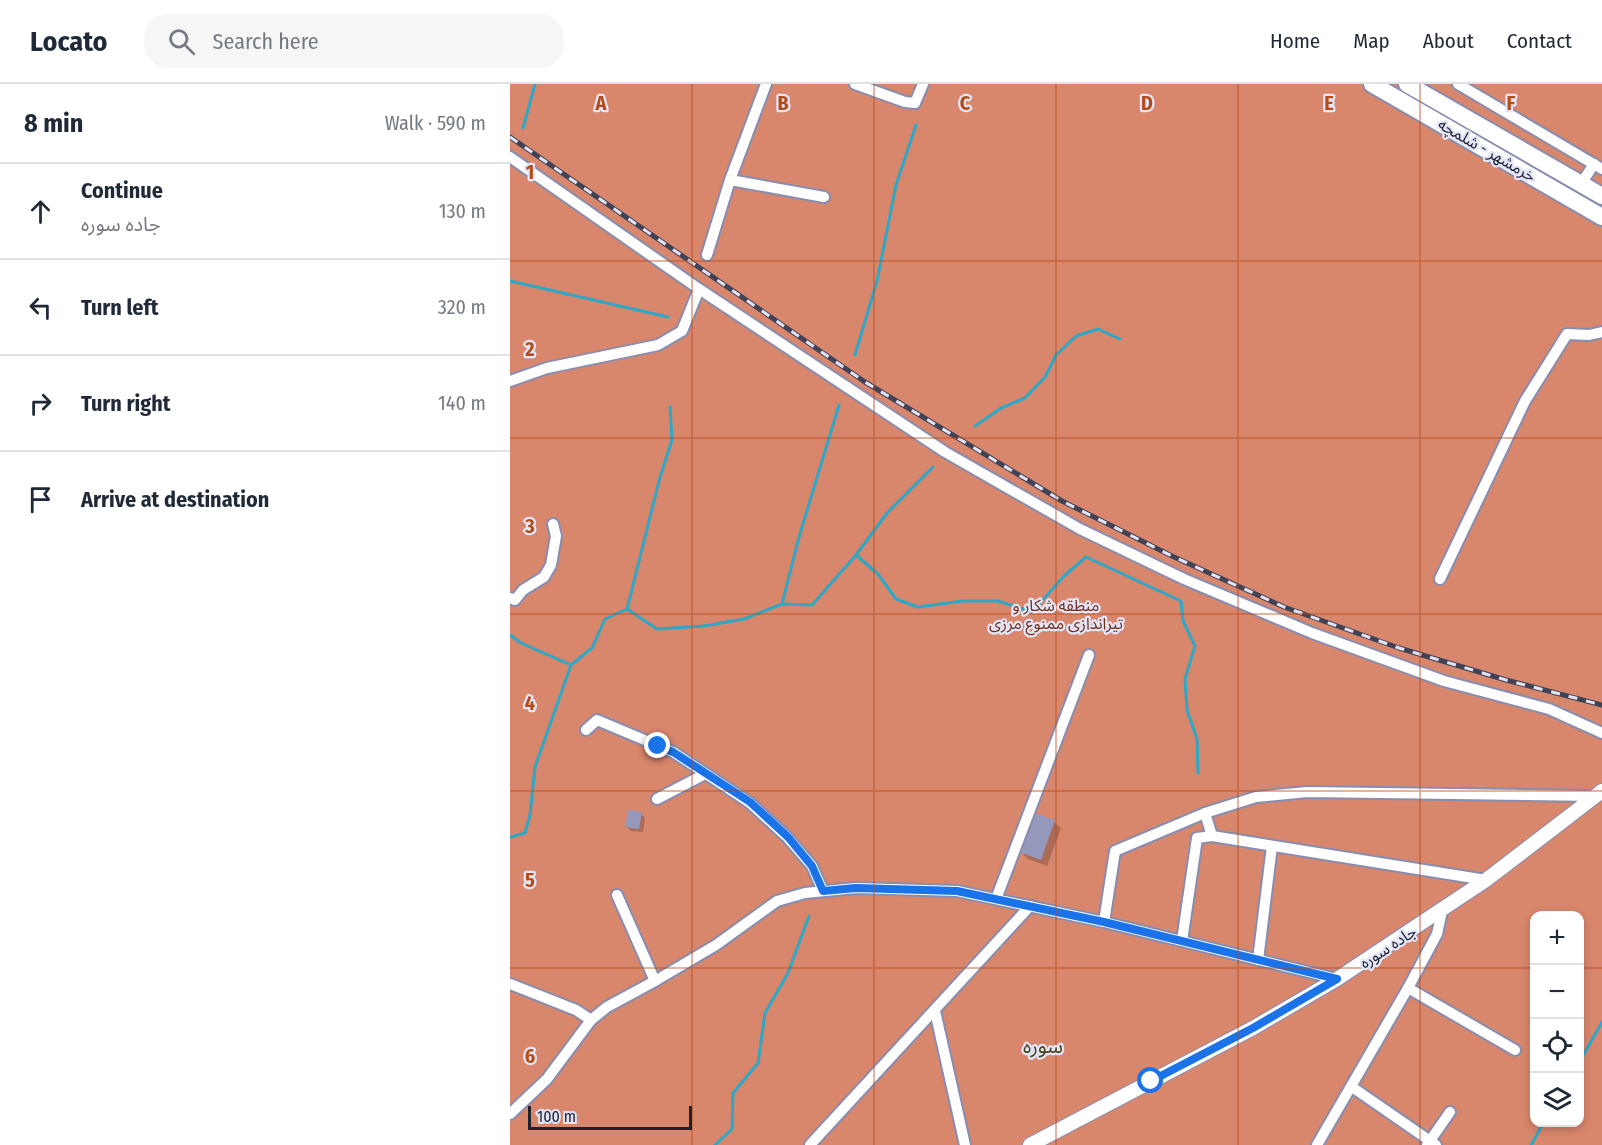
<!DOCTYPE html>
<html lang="en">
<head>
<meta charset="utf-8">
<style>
	:root { --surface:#fff; --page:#f6f6f7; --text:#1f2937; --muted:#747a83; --line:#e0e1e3 }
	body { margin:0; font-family:"Fira Sans Condensed","Noto Sans Arabic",sans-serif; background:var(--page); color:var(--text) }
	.controls { position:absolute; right:18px; bottom:18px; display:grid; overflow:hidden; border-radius:12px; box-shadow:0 3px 9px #0003 }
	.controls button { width:54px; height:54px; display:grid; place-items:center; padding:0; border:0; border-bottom:2px solid var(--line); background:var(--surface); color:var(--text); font:30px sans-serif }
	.scale { position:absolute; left:18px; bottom:15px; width:164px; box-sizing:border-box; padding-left:6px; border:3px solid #1f212f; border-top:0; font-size:16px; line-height:21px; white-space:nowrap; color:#1f212f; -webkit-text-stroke:4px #e3e6f8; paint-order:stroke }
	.stop { position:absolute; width:18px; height:18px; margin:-14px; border:4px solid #1a73e8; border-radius:50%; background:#fff }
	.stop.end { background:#1a73e8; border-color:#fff; box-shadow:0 2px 6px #0008 }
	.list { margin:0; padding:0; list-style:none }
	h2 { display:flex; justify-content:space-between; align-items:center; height:78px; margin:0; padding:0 24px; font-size:26px }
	h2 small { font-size:20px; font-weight:400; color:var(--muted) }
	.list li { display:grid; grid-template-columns:39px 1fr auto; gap:18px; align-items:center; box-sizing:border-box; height:96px; padding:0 24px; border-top:2px solid var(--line) }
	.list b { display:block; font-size:22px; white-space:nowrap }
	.list p { margin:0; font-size:20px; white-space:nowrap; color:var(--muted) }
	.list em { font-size:20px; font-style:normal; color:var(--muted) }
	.icon { flex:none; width:33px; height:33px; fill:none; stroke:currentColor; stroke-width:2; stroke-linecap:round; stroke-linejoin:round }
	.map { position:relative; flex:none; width:1092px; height:1061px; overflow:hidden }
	header { display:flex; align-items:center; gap:36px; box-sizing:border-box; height:84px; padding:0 30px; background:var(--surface); border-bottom:2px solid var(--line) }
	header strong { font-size:28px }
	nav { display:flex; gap:33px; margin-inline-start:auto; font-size:21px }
	.search { width:420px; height:54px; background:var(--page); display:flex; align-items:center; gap:15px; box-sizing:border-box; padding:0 21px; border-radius:24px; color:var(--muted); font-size:22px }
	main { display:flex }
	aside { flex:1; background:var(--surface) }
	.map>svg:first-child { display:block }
</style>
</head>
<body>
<header>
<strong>Locato</strong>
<div class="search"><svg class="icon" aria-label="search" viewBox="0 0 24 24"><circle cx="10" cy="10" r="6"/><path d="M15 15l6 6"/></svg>Search here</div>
<nav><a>Home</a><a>Map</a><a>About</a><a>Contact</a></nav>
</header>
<main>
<aside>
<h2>8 min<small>Walk · 590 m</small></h2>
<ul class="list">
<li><svg class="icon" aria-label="ahead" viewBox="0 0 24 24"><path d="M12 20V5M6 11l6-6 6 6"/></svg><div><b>Continue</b><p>جاده سوره</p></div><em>130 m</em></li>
<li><svg class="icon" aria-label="left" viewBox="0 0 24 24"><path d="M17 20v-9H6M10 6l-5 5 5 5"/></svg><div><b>Turn left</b></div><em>320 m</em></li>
<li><svg class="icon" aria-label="right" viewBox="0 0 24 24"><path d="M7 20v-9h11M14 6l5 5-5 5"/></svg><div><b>Turn right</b></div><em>140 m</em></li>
<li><svg class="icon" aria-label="arrive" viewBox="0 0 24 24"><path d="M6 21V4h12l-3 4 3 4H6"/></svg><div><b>Arrive at destination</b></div></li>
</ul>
</aside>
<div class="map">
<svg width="1092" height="1061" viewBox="0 0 1092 1061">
	<rect width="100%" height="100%" fill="#bec4e8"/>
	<!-- green -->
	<path fill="#d8866c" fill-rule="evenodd" d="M0 0H1092V1061H0ZM1024 832H1070V1038H1024Z"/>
	<!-- shadow -->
	<g fill="#0003">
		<polygon points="131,730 135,734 133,748 121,747 117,743"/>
		<polygon points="525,731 544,738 551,744 537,782 518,775 511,768"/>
	</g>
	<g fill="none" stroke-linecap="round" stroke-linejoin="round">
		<!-- stream -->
		<g stroke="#2ea8c6" stroke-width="3">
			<polyline points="13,44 25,0"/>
			<polyline points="0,197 158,233"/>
			<polyline points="345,271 367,197 386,101 406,41"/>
			<polyline points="465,342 491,324 515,314 535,293 546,271 566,252 588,245 610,255"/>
			<polyline points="346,471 368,490 386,515 408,523 453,517 488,517 522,528 554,492 576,473 671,517 673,537 685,562 675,595 677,626 687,655 688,689"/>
			<polyline points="272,520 289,453 329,321"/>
			<polyline points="117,525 150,393 162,356 160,323"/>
			<polyline points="0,551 11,559 61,581"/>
			<polyline points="0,753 15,749 20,731 25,683 61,581 82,564 95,535 117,525 147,545 194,542 234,535 272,520 302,521 346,471 377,429 423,383"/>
			<polyline points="1070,977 1092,938"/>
			<polyline points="205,1061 222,1045 223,1009 248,979 255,929 278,889 299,832"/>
			<polyline points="1021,1061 1034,1038"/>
		</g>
	</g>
	<!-- building -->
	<g fill="#9499bb">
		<polygon points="118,726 132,728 129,745 115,743"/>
		<polygon points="524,729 545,736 531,776 509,768"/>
	</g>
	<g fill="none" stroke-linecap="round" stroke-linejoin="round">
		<defs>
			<g id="minor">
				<polyline points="345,0 395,18 405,19 413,0"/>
				<polyline points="948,0 1092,85"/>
				<polyline points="0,73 189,205 435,368 570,445 674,495 802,549 934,597 1039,625 1092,649"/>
				<polyline points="220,96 314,113"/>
				<polyline points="1071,100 1084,80"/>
				<polyline points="197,171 220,96 256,0"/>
				<polyline points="0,297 37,284 148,261 172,247 189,205"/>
				<polyline points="930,495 1015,317 1057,250 1079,251 1092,248"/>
				<polyline points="0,514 5,516 13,506 34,493 41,481 46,452 43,440"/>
				<polyline points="76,646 87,636 163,668 240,719 277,753 302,782 313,807"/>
				<polyline points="147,715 195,690"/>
				<polyline points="695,729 702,752 976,796"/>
				<polyline points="107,811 145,897"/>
				<polyline points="486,815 579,571"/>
				<polyline points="594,838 605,767 695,729 746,713 797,708 1086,712"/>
				<polyline points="672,857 687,754 702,752"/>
				<polyline points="748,876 762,762"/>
				<polyline points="0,900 66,926 81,936"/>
				<polyline points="898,904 1005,966"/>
				<polyline points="425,927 455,1061"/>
				<polyline points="842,1003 926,1061"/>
				<polyline points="0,1030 37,995 81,936 97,923 145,897 206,861 267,817 295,809 346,804 447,807 594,838 827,895"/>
				<polyline points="300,1061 520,822"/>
				<polyline points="807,1061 898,904 927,850 932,827"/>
				<polyline points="917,1061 940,1028"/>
			</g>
			<polyline id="major" points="520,1061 743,944 827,895 976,796 1092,707"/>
			<g id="highway">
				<polyline points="862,0 1092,133"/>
				<polyline points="897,0 1092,112"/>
			</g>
		</defs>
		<!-- minor casing -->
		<use href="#minor" stroke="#888daf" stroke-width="14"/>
		<!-- major casing -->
		<use href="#major" stroke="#888daf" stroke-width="16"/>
		<!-- highway casing -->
		<use href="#highway" stroke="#888daf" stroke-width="20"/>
		<!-- minor -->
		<use href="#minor" stroke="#fff" stroke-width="10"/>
		<!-- major -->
		<use href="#major" stroke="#fff" stroke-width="14"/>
		<!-- highway -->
		<use href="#highway" stroke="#fff" stroke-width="16"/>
		<defs>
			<polyline id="rail" points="0,53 355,298 552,417 664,473 774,523 889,564 996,596 1092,621"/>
		</defs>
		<!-- rail casing -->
		<use href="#rail" stroke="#404255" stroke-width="5"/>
		<!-- rail -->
		<use href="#rail" stroke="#e3e6f8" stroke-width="3" stroke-dasharray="9" stroke-linecap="butt"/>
	</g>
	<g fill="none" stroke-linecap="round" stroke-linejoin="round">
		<!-- route -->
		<polyline stroke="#1a73e8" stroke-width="8" points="148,662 163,668 240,718 278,753 302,782 313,807 346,804 447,807 594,838 827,895 743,944 641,997"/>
	</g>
	<!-- grid -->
	<path fill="none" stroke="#b64b15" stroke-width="1.5" stroke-opacity="0.55" d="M182 0V1061M364 0V1061M546 0V1061M728 0V1061M910 0V1061M0 177H1092M0 354H1092M0 530H1092M0 707H1092M0 884H1024M1070 884H1092"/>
	<g text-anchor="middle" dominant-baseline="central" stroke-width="4.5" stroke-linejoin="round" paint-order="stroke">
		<!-- street labels -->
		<g font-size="16" fill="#1f212f" stroke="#e3e6f8">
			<text transform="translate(977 66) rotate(30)">خرمشهر - شلمچه</text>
			<text transform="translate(878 863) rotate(-33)">جاده سوره</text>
		</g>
		<!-- park labels -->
		<g font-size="16" fill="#722f18" stroke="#e3e6f8">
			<text x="546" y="521">منطقه شکار و<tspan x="546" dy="18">تیراندازی ممنوع مرزی</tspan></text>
		</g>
		<!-- quarter labels -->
		<g font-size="20" fill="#484117" stroke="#e3e6f8">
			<text x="533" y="962">سوره</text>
		</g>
	</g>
	<g font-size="20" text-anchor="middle" font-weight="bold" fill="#b64b15" stroke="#e3e6f8" stroke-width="4.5" stroke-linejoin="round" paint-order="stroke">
		<text x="91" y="26">A</text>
		<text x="273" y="26">B</text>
		<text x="455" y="26">C</text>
		<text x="637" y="26">D</text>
		<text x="819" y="26">E</text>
		<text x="1001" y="26">F</text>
		<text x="20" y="95">1</text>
		<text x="20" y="272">2</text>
		<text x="20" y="449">3</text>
		<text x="20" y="626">4</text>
		<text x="20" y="803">5</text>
		<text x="20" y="979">6</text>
	</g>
</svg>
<div class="controls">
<button>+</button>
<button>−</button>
<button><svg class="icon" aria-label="locate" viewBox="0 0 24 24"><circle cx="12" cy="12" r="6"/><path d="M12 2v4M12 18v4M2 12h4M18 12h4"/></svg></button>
<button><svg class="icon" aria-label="layers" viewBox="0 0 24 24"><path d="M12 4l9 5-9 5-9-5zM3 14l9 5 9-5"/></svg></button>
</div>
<div class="scale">100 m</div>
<div class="stop" style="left:641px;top:997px"></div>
<div class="stop end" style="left:148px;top:662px"></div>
</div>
</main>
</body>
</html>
